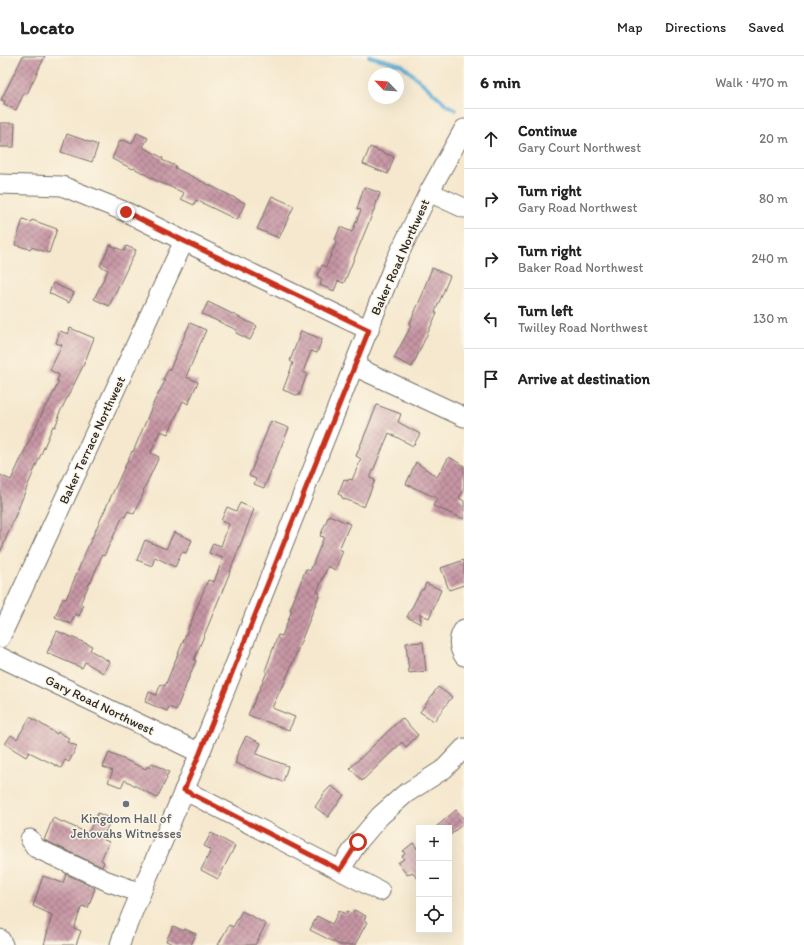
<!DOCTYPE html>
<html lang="en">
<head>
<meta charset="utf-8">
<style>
	:root { --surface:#fff; --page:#f6f6f6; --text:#222; --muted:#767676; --line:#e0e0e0 }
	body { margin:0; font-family:Itim,sans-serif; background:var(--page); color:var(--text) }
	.controls { position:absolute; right:12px; bottom:12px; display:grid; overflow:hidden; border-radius:0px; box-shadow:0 4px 16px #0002 }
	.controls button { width:36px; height:36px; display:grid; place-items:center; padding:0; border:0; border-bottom:1px solid var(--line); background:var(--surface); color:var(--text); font:20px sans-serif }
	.compass { position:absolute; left:368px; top:12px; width:36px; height:36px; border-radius:50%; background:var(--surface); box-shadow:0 4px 16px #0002; rotate:295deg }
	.stop { position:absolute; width:12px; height:12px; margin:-9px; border:3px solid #c8321e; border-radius:50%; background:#fff }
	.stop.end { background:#c8321e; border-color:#fff; box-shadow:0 1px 4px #0008 }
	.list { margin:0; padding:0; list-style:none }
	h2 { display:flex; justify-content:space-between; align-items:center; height:52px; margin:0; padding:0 16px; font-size:17px }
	h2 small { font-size:13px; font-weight:400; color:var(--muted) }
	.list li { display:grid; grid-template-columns:26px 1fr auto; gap:12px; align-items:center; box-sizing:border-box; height:60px; padding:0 16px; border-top:1px solid var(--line) }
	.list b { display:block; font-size:15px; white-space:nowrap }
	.list p { margin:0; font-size:13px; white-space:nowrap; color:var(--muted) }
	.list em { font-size:13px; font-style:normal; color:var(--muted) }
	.icon { flex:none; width:22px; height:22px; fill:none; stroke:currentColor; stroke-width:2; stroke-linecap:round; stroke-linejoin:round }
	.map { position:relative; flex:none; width:464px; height:889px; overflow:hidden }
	header { display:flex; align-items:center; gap:24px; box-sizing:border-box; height:56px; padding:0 20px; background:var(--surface); border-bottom:1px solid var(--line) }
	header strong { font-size:19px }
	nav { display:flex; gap:22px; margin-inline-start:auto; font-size:14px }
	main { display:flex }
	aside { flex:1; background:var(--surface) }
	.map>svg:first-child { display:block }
</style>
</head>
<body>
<header>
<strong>Locato</strong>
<nav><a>Map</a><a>Directions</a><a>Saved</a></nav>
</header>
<main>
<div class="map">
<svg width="464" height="889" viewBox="0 0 464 889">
	<defs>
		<pattern id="building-cross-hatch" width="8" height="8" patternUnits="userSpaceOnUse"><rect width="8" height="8" fill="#c695a4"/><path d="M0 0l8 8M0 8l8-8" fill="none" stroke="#a17a86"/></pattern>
	</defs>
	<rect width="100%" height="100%" fill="#fcf5e5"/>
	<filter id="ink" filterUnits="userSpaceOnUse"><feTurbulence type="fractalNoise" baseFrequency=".025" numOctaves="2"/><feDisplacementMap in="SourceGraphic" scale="8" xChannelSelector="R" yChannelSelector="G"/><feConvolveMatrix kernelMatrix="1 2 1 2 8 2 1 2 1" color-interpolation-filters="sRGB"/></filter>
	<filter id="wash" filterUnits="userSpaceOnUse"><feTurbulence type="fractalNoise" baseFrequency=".012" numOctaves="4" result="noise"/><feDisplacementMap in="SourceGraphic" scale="16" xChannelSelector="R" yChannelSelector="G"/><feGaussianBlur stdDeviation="0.9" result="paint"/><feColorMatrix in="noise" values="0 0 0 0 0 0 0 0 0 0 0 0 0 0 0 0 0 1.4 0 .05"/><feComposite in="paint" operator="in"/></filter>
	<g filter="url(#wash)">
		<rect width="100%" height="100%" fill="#f5e8ce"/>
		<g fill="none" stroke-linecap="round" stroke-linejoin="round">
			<!-- stream -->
			<polyline stroke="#5aabd5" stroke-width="4" points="369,0 402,9 447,49 456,54"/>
		</g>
		<g id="blocks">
			<!-- building -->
			<g fill="url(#building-cross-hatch)">
				<polygon points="23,0 45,0 27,38 24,37 16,54 4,48 5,45 1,44"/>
				<polygon points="0,67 15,67 14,91 0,91"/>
				<polygon points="137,77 148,82 143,91 163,102 162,104 176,110 175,112 245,147 237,164 196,144 194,149 181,143 184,137 155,124 134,112 133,113 112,103 120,84 123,85 124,84 132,88"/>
				<polygon points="67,78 98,89 92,106 61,96"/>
				<polygon points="370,91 394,101 388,118 363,108"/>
				<polygon points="364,131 380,137 374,154 344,227 338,225 334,235 320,229 322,223 317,220 322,209 326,211 337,184 335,184 340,171 352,176 361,154 357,153"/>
				<polygon points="272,140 294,150 279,182 257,173"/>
				<polygon points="23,163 31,166 32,164 57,173 49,197 31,191 30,193 15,189"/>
				<polygon points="110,189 124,195 126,190 136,194 109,250 94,243 108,214 100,210"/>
				<polygon points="432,212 450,220 435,256 437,257 412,311 394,302 411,270 409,269 424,235 423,235"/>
				<polygon points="53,227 74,237 69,247 49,237"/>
				<polygon points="208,246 257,270 250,284 236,277 237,274 202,258"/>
				<polygon points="190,267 206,274 186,321 198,326 188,348 183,345 168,378 160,375 151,397 159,401 143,435 144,436 134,458 128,455 125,461 123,460 104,500 102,499 91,526 90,526 80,548 83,550 79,560 75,558 71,568 55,561 63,542 66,543 69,536 86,495 132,395 133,396 154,346 165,325 163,324 169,312 170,313"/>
				<polygon points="70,272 94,282 84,308 58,360 59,361 55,371 53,370 27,431 0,497 0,419 11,424 46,349 47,350 59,326 57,325 59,319 50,314 62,289 56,287 60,275 68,278"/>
				<polygon points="301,275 322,283 317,297 311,295 303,316 307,318 299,340 283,334 293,307 290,305"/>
				<polygon points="377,349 401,358 398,366 420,378 413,390 389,377 370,422 375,424 364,451 342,442 342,440 338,438 344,423 348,425 349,423 352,424 361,403 356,400"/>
				<polygon points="271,365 289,372 264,432 254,428 256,423 249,420"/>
				<polygon points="449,401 464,410 464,434 459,442 464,445 464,463 433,450 437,442 406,428 416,406 437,421"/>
				<polygon points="240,447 254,453 228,521 194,604 196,604 176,654 169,651 167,655 145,646 149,636 156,639 161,628 165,630 208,524 214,526 223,502 209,497 213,487 221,490 229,468 221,465 227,451 236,455"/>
				<polygon points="329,459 350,468 339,493 343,495 335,514 328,510 317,536 320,537 283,631 282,630 272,652 295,661 289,674 248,659 267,616 265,615 278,579 282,580 292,554 290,554 301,525 306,513 310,515 324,481 320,480"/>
				<polygon points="174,476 192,484 186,497 182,496 175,511 155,501 152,510 137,504 145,484 166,493"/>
				<polygon points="464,504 464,529 449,534 441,512"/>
				<polygon points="426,527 441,534 429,562 420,558 421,568 407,561 421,534 423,534"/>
				<polygon points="57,575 92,590 90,594 110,606 103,617 85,606 82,612 47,597"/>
				<polygon points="423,586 426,615 409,617 406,587"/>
				<polygon points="438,631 452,641 434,665 420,656"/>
				<polygon points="30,661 57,678 58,676 69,682 67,686 77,690 69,706 65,704 61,712 29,696 26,701 5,688 11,679 17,683"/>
				<polygon points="402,662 418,679 406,691 402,686 362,725 350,712"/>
				<polygon points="246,680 261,687 256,698 288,710 283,726 235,707 237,702 236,701"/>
				<polygon points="109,697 146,713 147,710 149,712 152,707 169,716 166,721 167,722 157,742 125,724 121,731 108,726 113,715 103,711"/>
				<polygon points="331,730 344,739 328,761 315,751 325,736"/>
				<polygon points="456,754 464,763 464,767 449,780 449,772 435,772"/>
				<polygon points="98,757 111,763 102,783 109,786 101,804 104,806 102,811 44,784 53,762 88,777"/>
				<polygon points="211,777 235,790 218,823 201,814 211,794 204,790"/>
				<polygon points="413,787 419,795 419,824 412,816 407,819 398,807 404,803 402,800 405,798 403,795"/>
				<polygon points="66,818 95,832 88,852 82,850 74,872 81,875 76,889 44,889 52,859 33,850 43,820 63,827"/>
				<polygon points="354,854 366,860 364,864 367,866 355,889 340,889 310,874 317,860 332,868 339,855 346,858 347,855 352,858"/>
				<polygon points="242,855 266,868 255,889 218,889 229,869 233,871"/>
				<polygon points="173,870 184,875 185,873 196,878 191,889 175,889 166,885"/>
			</g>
		</g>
	</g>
	<g filter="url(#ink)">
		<use href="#blocks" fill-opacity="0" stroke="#726d64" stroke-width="1"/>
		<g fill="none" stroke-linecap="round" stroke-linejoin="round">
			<defs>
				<g id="minor">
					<polyline points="0,128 62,130 126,156 184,185 369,274"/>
					<polyline points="429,136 464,152"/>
					<polyline points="354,310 464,361"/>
					<path d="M464 573C458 582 458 591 464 600"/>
					<polyline points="0,582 184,185"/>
					<polyline points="0,601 200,697"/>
					<polyline points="184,734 380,835"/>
					<polyline points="30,783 36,792 107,825 141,837"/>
					<polyline points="340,814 358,786 380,760 405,738 444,713 464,692"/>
					<polyline points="0,883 3,889"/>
					<polyline points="120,889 123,879 200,697 395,206 429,136 464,73"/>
				</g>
			</defs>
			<!-- minor casing -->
			<use href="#minor" stroke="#726d64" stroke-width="21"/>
			<!-- minor -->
			<use href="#minor" stroke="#fff" stroke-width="19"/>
		</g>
	</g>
	<g fill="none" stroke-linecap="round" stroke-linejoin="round" filter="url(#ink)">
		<!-- route -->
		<polyline stroke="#c8321e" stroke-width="5" points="126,156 184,185 369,274 200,697 184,734 340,814 358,786"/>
	</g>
	<!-- markers -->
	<circle fill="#6b7280" stroke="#fcf5e5" stroke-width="1.5" cx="126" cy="748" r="4"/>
	<g text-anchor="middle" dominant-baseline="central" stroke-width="3" stroke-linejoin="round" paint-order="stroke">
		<!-- street labels -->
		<g font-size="13" fill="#2b2b2b" stroke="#fcf5e5">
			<text transform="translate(400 201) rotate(-66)">Baker Road Northwest</text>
			<text transform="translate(92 384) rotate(-65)">Baker Terrace Northwest</text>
			<text transform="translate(100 649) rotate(26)">Gary Road Northwest</text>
		</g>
		<!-- worship labels -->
		<g font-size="13" fill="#5b616d" stroke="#fcf5e5">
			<text x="126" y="762">Kingdom Hall of<tspan x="126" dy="15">Jehovahs Witnesses</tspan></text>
		</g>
	</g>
</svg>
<div class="controls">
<button>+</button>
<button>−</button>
<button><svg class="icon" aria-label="locate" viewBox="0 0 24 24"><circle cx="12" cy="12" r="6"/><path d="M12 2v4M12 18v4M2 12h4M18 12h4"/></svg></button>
</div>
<svg class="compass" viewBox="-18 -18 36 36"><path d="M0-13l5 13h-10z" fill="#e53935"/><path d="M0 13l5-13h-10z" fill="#767676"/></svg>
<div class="stop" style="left:358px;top:786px"></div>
<div class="stop end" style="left:126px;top:156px"></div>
</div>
<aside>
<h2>6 min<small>Walk · 470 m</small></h2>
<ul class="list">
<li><svg class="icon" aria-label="ahead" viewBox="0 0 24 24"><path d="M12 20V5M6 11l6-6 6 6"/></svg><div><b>Continue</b><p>Gary Court Northwest</p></div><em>20 m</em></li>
<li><svg class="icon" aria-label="right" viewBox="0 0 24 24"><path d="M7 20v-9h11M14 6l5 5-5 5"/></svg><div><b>Turn right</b><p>Gary Road Northwest</p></div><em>80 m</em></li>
<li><svg class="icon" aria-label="right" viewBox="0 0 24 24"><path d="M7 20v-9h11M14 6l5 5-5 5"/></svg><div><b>Turn right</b><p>Baker Road Northwest</p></div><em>240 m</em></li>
<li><svg class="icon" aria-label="left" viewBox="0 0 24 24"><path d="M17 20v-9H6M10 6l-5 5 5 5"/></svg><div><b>Turn left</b><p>Twilley Road Northwest</p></div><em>130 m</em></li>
<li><svg class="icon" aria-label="arrive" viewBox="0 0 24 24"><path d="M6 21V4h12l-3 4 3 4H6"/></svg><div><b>Arrive at destination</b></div></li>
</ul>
</aside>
</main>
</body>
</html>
